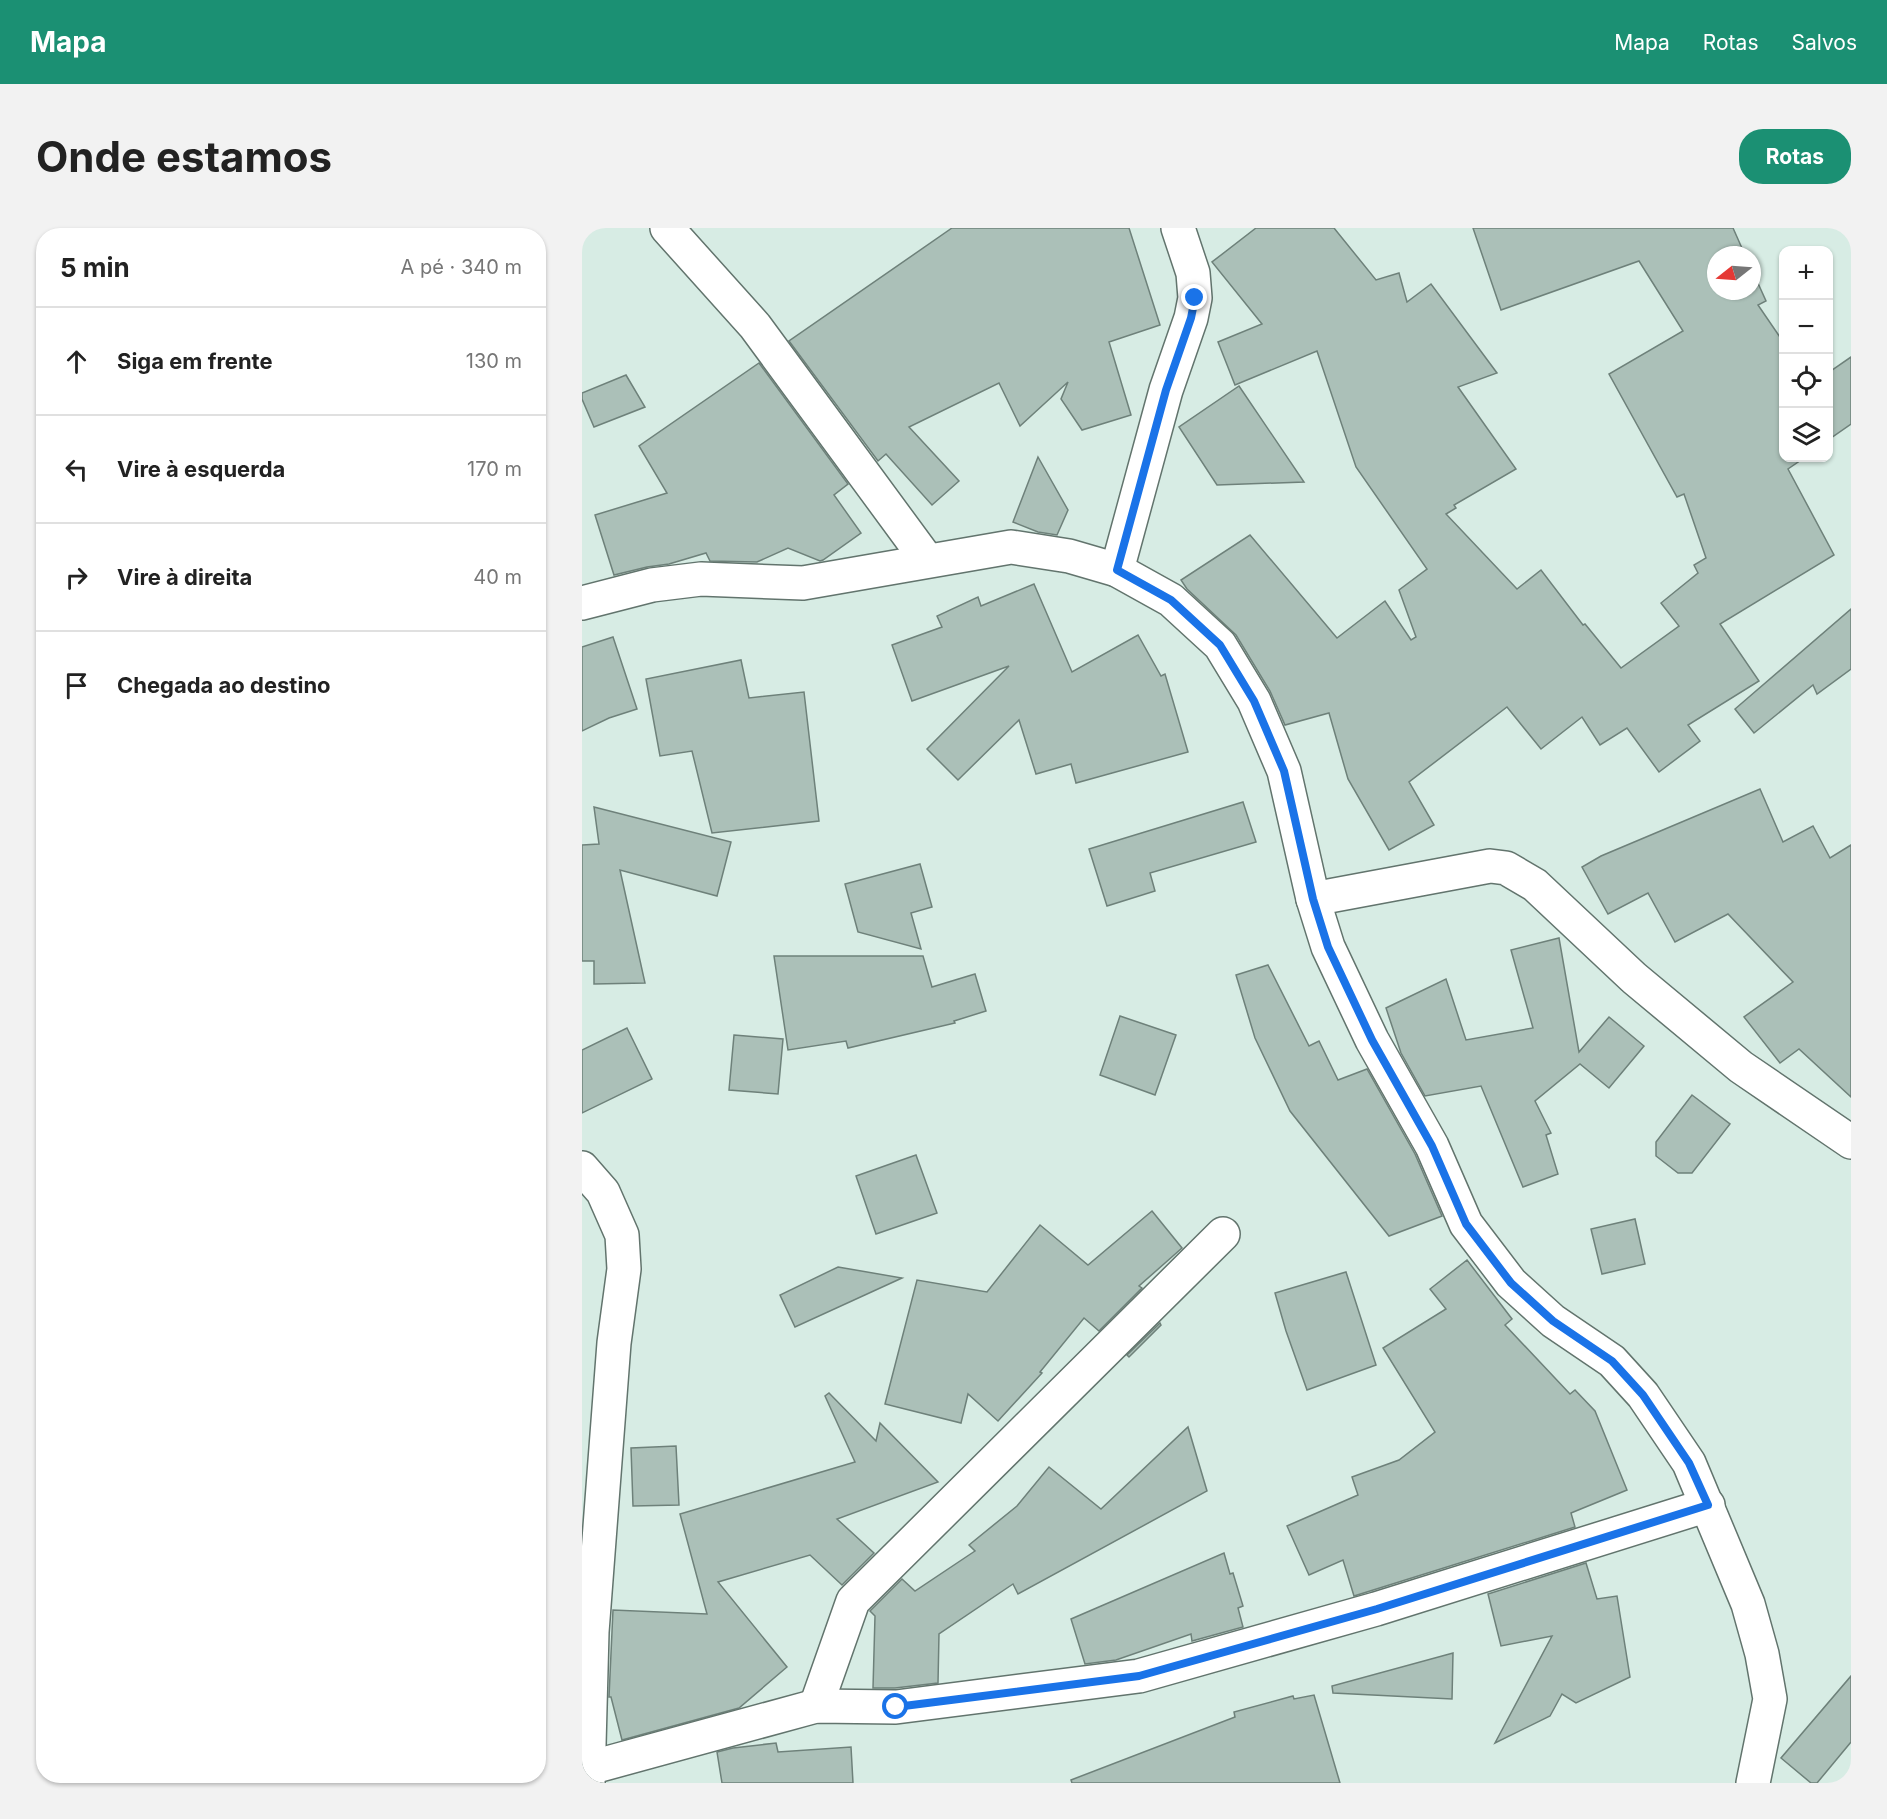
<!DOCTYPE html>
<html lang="pt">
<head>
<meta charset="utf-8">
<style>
	:root { --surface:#fff; --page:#f2f2f2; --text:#222; --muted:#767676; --line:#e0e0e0; --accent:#1b9073 }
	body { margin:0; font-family:Inter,sans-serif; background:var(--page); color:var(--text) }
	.controls { position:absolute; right:18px; top:18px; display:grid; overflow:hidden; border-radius:12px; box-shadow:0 2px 4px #0004 }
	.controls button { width:54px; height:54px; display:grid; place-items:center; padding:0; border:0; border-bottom:2px solid var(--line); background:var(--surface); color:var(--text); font:30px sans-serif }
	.compass { position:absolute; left:1125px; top:18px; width:54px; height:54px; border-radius:50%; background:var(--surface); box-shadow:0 2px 4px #0004; rotate:253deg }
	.stop { position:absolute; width:18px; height:18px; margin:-14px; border:4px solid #1a73e8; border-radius:50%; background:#fff }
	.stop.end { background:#1a73e8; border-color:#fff; box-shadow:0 2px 6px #0008 }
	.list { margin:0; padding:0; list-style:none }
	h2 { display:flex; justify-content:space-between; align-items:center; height:78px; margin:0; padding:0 24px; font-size:26px }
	h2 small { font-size:20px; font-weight:400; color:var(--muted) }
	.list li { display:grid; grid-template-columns:39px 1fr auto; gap:18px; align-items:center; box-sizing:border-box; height:108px; padding:0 24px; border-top:2px solid var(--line) }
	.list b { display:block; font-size:22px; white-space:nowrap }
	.list em { font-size:20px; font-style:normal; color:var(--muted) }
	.icon { flex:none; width:33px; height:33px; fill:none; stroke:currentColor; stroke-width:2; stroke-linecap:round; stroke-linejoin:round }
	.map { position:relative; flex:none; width:1269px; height:1555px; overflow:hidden; border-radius:24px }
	header { display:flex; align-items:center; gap:36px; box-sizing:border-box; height:84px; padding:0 30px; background:var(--accent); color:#fff }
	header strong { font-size:28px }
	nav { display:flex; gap:33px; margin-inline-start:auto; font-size:21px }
	.intro { display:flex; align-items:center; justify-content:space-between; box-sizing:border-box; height:144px; padding:0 36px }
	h1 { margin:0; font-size:42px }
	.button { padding:15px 27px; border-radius:24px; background:var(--accent); color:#fff; font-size:21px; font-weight:700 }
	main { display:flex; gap:36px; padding:0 36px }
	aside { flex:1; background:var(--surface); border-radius:24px; box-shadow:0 2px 4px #0004 }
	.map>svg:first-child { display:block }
</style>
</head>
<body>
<header>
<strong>Mapa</strong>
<nav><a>Mapa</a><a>Rotas</a><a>Salvos</a></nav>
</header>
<div class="intro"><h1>Onde estamos</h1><a class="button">Rotas</a></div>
<main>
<aside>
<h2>5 min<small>A pé · 340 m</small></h2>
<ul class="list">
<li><svg class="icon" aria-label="ahead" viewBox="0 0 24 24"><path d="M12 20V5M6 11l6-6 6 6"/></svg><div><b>Siga em frente</b></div><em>130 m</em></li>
<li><svg class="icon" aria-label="left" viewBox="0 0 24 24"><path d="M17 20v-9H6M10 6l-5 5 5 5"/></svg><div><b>Vire à esquerda</b></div><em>170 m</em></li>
<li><svg class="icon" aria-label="right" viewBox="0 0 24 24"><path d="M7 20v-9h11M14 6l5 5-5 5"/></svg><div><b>Vire à direita</b></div><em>40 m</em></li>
<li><svg class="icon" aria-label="arrive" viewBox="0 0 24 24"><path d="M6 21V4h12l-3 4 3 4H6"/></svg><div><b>Chegada ao destino</b></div></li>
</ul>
</aside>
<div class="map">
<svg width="1269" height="1555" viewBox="0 0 1269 1555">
	<rect width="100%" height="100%" fill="#d7ece4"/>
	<!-- building -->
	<g fill="#abc0b8" stroke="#6e817a" stroke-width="1.5">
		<polygon points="370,0 547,0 578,97 527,114 549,187 500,202 479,171 486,154 438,198 417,155 327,199 377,253 350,277 304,226 296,233 207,113"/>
		<polygon points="674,0 752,0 794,52 817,45 825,74 849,56 915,145 876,159 934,241 872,277 874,280 864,286 935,361 959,342 1001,397 1003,396 1039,440 1097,398 1079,375 1116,345 1112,337 1124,330 1102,266 1095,269 1027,146 1101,103 1057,33 919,82 891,0 1151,0 1163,27 1134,27 1134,63 1170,63 1170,42 1184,73 1176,77 1202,115 1202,230 1222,230 1206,241 1252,327 1138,396 1177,453 1106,497 1118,513 1077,544 1045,500 1018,517 1000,489 959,521 925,479 827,554 852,597 807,622 766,551 747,485 703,497 688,463 654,407 605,361 599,352 668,307 755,410 803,373 829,412 834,409 817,362 845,341 774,239 735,123 653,157 636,114 680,96 630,34"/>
		<polygon points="1269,129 1269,196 1246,212 1246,145"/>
		<polygon points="177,135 266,256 252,267 279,305 241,332 238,333 206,320 175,334 128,333 124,325 87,336 65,339 32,347 13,287 85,265 57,218"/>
		<polygon points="44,147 63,179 12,199 0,171 0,165"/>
		<polygon points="657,158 722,254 635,257 597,199"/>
		<polygon points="456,229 486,282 475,307 456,304 431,294"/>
		<polygon points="452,356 490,444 556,407 579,448 583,446 606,524 494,555 489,536 454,546 437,492 376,552 345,521 427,438 330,473 310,417 360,399 355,388 396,369 399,378"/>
		<polygon points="1269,381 1269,441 1235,466 1231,457 1172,505 1153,481"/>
		<polygon points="31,409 55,481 27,490 0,503 0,419"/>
		<polygon points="159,432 167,470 222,464 237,593 130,605 110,523 78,528 64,451"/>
		<polygon points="1178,561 1201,614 1231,598 1248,630 1269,617 1269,869 1217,821 1198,835 1162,789 1211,754 1146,686 1093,714 1066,665 1026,686 1000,639 1019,628"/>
		<polygon points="661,574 674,614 568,645 573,663 525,678 507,621"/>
		<polygon points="12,579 149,614 135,668 38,642 63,755 12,756 12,733 0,733 0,617 17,616"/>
		<polygon points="338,636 350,679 329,685 339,721 276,704 263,656"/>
		<polygon points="977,710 997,824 1027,789 1062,818 1027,860 998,836 953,873 969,905 964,907 976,946 941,959 899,858 843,868 819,825 804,780 864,751 884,812 951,800 929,722"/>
		<polygon points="192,728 341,728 350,759 393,746 404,783 372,793 373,795 266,820 264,813 206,822"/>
		<polygon points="686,737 727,818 737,813 756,852 785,841 833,926 860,988 807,1008 708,883 673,810 654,747"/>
		<polygon points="538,788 594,807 573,867 518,847"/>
		<polygon points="45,800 70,851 0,885 0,822"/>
		<polygon points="152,807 201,811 196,866 147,862"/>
		<polygon points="1110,867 1148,896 1110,945 1096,945 1074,928 1074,914"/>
		<polygon points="334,927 355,985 294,1006 274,948"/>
		<polygon points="570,983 600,1020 557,1058 560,1060 517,1103 502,1090 458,1144 460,1145 416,1193 386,1166 379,1195 303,1176 335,1052 405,1064 458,997 506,1037"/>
		<polygon points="1053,991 1063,1036 1020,1046 1009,1001"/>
		<polygon points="885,1032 930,1091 923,1097 988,1166 993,1162 1013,1183 1045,1262 989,1285 993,1299 772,1368 761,1332 727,1347 705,1298 776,1267 770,1249 817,1232 853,1204 801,1120 864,1081 848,1061"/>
		<polygon points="256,1039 320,1050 213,1099 198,1067"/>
		<polygon points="764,1044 794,1137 725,1162 704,1103 693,1065"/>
		<polygon points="578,1095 579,1097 547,1129 545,1127"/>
		<polygon points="247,1165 294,1213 298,1195 356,1254 255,1291 292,1325 260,1357 228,1327 136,1354 205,1439 157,1480 40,1512 29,1469 27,1469 31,1382 125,1386 98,1286 273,1234 243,1168"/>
		<polygon points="606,1199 625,1263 436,1366 431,1356 357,1406 356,1455 313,1460 291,1460 293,1388 288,1383 320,1351 333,1363 393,1323 387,1317 435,1278 467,1239 519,1281"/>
		<polygon points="94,1218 97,1277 51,1278 49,1220"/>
		<polygon points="642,1325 648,1346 651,1345 661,1378 656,1380 661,1399 610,1413 609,1406 534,1432 503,1436 489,1391"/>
		<polygon points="1004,1335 1015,1371 1035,1368 1048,1449 994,1475 980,1466 968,1488 913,1515 970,1408 919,1418 906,1366"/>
		<polygon points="871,1425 870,1471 751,1465 750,1458"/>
		<polygon points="1269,1448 1269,1514 1235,1555 1229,1555 1199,1530"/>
		<polygon points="732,1467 758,1555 490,1555 489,1552 653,1489 652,1484 711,1468 712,1471"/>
		<polygon points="194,1515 196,1524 269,1519 271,1555 140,1555 135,1524 151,1520"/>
	</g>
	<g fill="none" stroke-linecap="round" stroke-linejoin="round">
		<defs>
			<g id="street">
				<polyline points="85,0 173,98 345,332"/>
				<polyline points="535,342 584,162 609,90 613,70 611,45 596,0"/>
				<polyline points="0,375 70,357 119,351 221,355 429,319 487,328 535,342 589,372 638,417 672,473 702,543 731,671 746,719 790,812 850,918 884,996 929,1055 971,1093 1030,1133 1061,1167 1107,1235 1166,1376 1180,1426 1188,1471 1171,1555"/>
				<polyline points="731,671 908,638 924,640 953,657 1052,750 1159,839 1269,914"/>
				<polyline points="0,940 21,964 40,1007 42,1041 32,1115 10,1404 6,1555"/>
				<polyline points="234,1478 271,1373 641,1006"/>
				<polyline points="7,1540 234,1478 314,1479 557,1448 794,1381 1126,1277"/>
			</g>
		</defs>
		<!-- street casing -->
		<use href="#street" stroke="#62746d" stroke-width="36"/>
		<!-- street -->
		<use href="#street" stroke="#fff" stroke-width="33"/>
	</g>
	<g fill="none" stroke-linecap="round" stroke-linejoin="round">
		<!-- route -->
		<polyline stroke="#1a73e8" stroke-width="8" points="314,1479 557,1448 795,1381 1126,1277 1107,1235 1061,1167 1030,1133 971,1093 929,1055 884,996 850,918 790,812 746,719 731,671 702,543 672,473 638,417 589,372 535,342 584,162 609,90 613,70"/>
	</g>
</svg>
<div class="controls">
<button>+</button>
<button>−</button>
<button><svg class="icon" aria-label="locate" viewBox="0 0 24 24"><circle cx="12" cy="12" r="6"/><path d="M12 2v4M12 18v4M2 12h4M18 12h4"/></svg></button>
<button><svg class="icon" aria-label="layers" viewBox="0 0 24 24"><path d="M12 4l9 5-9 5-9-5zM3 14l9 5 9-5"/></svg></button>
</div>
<svg class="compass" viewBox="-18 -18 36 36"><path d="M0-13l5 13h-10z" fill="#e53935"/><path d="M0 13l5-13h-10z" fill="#767676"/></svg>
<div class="stop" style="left:314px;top:1479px"></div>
<div class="stop end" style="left:613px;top:70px"></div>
</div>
</main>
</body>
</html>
